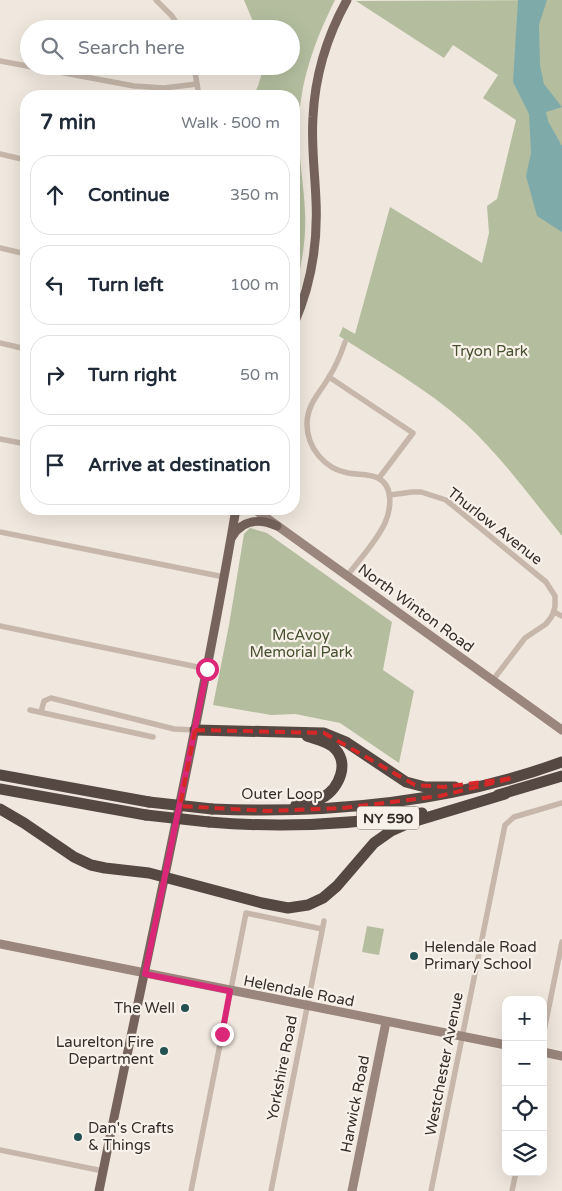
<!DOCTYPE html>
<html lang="en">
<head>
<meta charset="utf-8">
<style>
	:root { --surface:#fff; --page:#f2f2f3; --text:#1f2937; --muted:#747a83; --line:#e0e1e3 }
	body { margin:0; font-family:"Varela Round",sans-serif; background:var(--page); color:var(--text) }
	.controls { position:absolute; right:15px; bottom:15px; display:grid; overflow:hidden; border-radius:10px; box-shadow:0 5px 20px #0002 }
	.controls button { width:45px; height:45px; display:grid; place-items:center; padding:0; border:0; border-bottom:1px solid var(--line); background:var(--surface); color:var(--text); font:25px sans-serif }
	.stop { position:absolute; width:15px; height:15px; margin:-11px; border:4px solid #db2777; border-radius:50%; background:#fff }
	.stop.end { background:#db2777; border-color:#fff; box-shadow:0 1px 5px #0008 }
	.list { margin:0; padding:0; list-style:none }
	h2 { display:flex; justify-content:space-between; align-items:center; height:65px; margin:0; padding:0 20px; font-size:21px }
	h2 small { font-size:16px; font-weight:400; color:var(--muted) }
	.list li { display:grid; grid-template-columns:32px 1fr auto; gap:15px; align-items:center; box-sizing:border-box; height:80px; margin:0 10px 10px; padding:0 10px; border:1px solid var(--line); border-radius:20px }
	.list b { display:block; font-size:19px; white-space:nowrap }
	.list em { font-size:16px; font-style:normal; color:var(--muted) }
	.icon { flex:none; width:28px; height:28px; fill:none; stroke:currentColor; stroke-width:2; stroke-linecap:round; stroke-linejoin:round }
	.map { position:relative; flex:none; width:562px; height:1191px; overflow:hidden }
	.search { position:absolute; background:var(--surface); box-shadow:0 5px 20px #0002; left:20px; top:20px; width:280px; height:55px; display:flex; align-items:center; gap:12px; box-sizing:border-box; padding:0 18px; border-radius:28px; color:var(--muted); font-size:19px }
	.panel { position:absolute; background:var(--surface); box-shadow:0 5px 20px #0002; left:20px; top:90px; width:280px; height:425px; border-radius:20px }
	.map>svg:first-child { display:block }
</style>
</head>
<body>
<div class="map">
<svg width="562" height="1191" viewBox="0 0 562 1191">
	<rect width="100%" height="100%" fill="#f0e7de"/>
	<!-- green -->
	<g fill="#b4be9f">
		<path d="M244 0H335C315 40 299 83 299 128 298 156 304 184 305 212 306 231 304 250 300 269L294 265V96H253L258 86 264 66H291V29H256Z"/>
		<path d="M562 0V536C531 498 501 456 465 423 427 389 381 363 339 336L343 327 355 334 390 207 482 263 489 233 487 206 497 199 516 120 483 98 498 75 453 45 444 58 356 1Z"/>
		<polygon points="250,528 267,533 392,622 383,670 414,691 399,763 340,723 295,714 271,715 213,705 229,625 244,534"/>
		<polygon points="367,926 384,929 379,955 362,952"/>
	</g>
	<!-- water -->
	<polygon fill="#7faaaa" points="518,0 547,0 539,25 540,65 544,84 562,107 546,112 548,121 562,146 562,232 537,216 526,176 531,153 529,114 513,82"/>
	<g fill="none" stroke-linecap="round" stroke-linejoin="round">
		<!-- street -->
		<g stroke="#c7b7ab" stroke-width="5.5">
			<polyline points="156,0 172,16 180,29"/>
			<polyline points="0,61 134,86 164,88 197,84"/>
			<polyline points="194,66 199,96"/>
			<polyline points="0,154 26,160"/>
			<polyline points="0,248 26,254"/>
			<path d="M345 342C341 354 336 366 329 377 320 393 307 404 307 424 307 448 325 469 348 473 357 475 369 473 378 478 394 486 391 509 385 523 376 542 360 559 347 576"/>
			<polyline points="0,343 26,349"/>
			<polyline points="329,377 413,433 379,478"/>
			<polyline points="0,439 26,444"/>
			<polyline points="390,495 412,492 421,492 446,500 546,582 555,596 555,607 552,616 546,624 525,638 493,680"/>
			<polyline points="0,532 224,577"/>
			<polyline points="554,612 562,616"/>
			<polyline points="0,626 207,669"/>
			<polyline points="30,710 153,737"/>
			<polyline points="41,712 44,701 51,698 174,729 195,730"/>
			<polyline points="543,1036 562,942"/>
			<polyline points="0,1150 103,1171"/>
			<polyline points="191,1191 246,913 322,929"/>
			<polyline points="271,1191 324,921"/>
			<polyline points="431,1191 505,825 514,817 562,803"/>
			<polyline points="512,1191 516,1172"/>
		</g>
		<!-- secondary -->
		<g stroke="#9a867c" stroke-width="9">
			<polyline points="254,509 562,730"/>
			<polyline points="0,944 506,1045"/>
			<polyline points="543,1052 562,1056"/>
			<polyline points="352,1191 386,1022"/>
		</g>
		<!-- primary -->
		<g stroke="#76645c" stroke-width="9">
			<path d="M294 324C311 285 318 244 316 201 315 173 311 145 313 117 315 75 327 36 347 0"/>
			<path d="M232 537C242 520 259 518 277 526"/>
			<path d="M99 1191C145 963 197 738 236 509"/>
		</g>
		<!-- highway -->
		<g stroke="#554741" stroke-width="11">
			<polyline points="195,730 324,733 346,742 406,782 425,787 455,787"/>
			<polyline points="0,775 149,802"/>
			<polyline points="0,789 146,815"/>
			<polyline points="498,795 562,776"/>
			<path d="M296 805C305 804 314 802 322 798 340 788 351 761 332 746 325 741 315 739 307 736"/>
			<polyline points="0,809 24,823 74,857 91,865 105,868 149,873 262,903 288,908 308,905 323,898 337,886 374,843 391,831 409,823 505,794"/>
			<path d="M212 809C331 814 449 803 562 762"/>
			<path d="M209 822C280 828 351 825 422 813"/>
		</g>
		<!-- highway-bridge -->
		<g stroke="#554741" stroke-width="11">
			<polyline points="149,802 212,809"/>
			<polyline points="146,815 209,822"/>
		</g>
	</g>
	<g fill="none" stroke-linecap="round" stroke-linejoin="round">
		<!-- route -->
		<polyline stroke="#db2777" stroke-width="6" points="207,669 145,974 230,991 222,1034"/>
	</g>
	<!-- marked area -->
	<path fill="none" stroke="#d62828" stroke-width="4" stroke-dasharray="10 6" stroke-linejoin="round" d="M195 730 324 733 415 785 444 787 513 778 440 796 343 808 268 811 180 806Z"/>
	<!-- markers -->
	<g fill="#235153" stroke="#f8f1ea" stroke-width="2">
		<circle cx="414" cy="956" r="5"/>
		<circle cx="185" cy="1008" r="5"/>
		<circle cx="164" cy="1051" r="5"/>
		<circle cx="78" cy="1137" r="5"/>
	</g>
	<g text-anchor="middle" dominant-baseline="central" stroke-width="4.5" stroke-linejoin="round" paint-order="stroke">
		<!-- shield labels -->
		<rect fill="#f8f1ea" stroke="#706863" stroke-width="1" x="357" y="806.5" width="62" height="23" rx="4"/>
		<g font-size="14" font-weight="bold" fill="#352d29">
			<text x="388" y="818">NY 590</text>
		</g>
		<!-- park labels -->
		<g font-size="15" fill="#46512f" stroke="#f8f1ea">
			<text x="490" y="351">Tryon Park</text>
			<text x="301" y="635">McAvoy<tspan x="301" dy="17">Memorial Park</tspan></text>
		</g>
		<!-- street labels -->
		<g font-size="15" fill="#352d29" stroke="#f8f1ea">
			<text transform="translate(495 526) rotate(38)">Thurlow Avenue</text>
			<text transform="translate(416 608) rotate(36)">North Winton Road</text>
			<text x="282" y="794">Outer Loop</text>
			<text transform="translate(299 991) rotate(11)">Helendale Road</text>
			<text transform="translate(444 1064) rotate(-79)">Westchester Avenue</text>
			<text transform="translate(282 1068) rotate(-79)">Yorkshire Road</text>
			<text transform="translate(355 1104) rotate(-79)">Harwick Road</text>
		</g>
		<!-- poi labels -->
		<g font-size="15" fill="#352d29" stroke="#f8f1ea" text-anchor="start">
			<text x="424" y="947">Helendale Road<tspan x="424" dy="17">Primary School</tspan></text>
			<text x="175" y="1008" text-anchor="end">The Well</text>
			<text x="154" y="1042" text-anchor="end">Laurelton Fire<tspan x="154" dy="17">Department</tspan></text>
			<text x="88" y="1128">Dan's Crafts<tspan x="88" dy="17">&amp; Things</tspan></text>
		</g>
	</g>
</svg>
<div class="controls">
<button>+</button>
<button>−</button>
<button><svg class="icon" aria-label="locate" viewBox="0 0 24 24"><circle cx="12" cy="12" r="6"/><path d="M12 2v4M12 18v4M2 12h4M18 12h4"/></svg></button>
<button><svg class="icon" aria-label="layers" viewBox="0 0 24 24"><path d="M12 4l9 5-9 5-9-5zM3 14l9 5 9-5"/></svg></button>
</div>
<div class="stop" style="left:207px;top:669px"></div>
<div class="stop end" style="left:222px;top:1034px"></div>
<div class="search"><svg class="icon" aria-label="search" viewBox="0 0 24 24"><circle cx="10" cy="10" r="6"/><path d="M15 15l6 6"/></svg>Search here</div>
<section class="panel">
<h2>7 min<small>Walk · 500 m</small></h2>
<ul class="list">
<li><svg class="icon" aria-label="ahead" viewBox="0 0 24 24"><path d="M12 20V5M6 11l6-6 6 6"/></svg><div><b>Continue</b></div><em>350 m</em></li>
<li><svg class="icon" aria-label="left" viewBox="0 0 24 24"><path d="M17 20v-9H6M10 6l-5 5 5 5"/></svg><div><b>Turn left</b></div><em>100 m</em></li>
<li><svg class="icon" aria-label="right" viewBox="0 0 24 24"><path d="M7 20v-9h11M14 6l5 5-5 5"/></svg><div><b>Turn right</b></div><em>50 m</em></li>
<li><svg class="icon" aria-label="arrive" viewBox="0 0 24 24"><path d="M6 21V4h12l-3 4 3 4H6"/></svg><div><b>Arrive at destination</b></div></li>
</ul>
</section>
</div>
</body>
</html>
